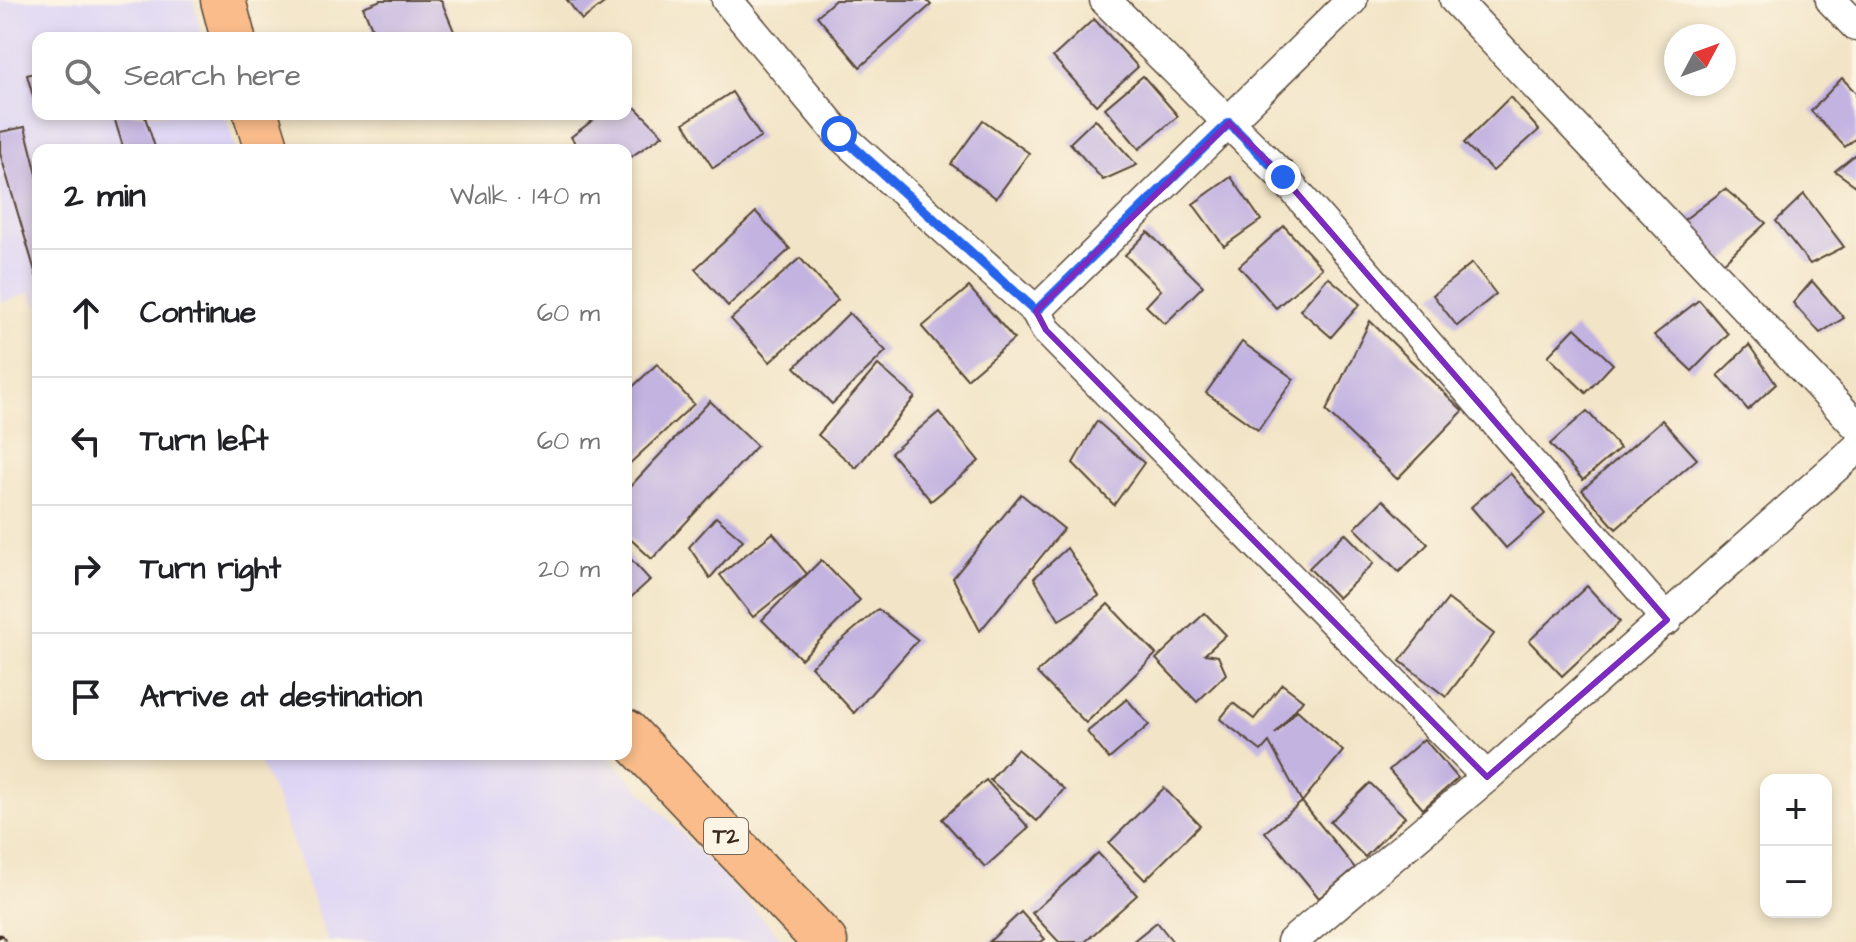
<!DOCTYPE html>
<html lang="en">
<head>
<meta charset="utf-8">
<style>
	:root { --surface:#fff; --page:#f2f2f2; --text:#202124; --muted:#757577; --line:#e0e0e0 }
	body { margin:0; font-family:"Architects Daughter",sans-serif; background:var(--page); color:var(--text) }
	.controls { position:absolute; right:24px; bottom:24px; display:grid; overflow:hidden; border-radius:16px; box-shadow:0 4px 12px #0003 }
	.controls button { width:72px; height:72px; display:grid; place-items:center; padding:0; border:0; border-bottom:2px solid var(--line); background:var(--surface); color:var(--text); font:40px sans-serif }
	.compass { position:absolute; left:1664px; top:24px; width:72px; height:72px; border-radius:50%; background:var(--surface); box-shadow:0 4px 12px #0003; rotate:49deg }
	.stop { position:absolute; width:24px; height:24px; margin:-18px; border:6px solid #2563eb; border-radius:50%; background:#fff }
	.stop.end { background:#2563eb; border-color:#fff; box-shadow:0 2px 8px #0008 }
	.list { margin:0; padding:0; list-style:none }
	h2 { display:flex; justify-content:space-between; align-items:center; height:104px; margin:0; padding:0 32px; font-size:34px }
	h2 small { font-size:26px; font-weight:400; color:var(--muted) }
	.list li { display:grid; grid-template-columns:52px 1fr auto; gap:24px; align-items:center; box-sizing:border-box; height:128px; padding:0 32px; border-top:2px solid var(--line) }
	.list b { display:block; font-size:30px; white-space:nowrap }
	.list em { font-size:26px; font-style:normal; color:var(--muted) }
	.icon { flex:none; width:44px; height:44px; fill:none; stroke:currentColor; stroke-width:2; stroke-linecap:round; stroke-linejoin:round }
	.map { position:relative; flex:none; width:1856px; height:942px; overflow:hidden }
	.search { position:absolute; background:var(--surface); box-shadow:0 4px 12px #0003; left:32px; top:32px; width:600px; height:88px; display:flex; align-items:center; gap:20px; box-sizing:border-box; padding:0 28px; border-radius:16px; color:var(--muted); font-size:30px }
	.panel { position:absolute; background:var(--surface); box-shadow:0 4px 12px #0003; left:32px; top:144px; width:600px; height:616px; border-radius:16px }
	.map>svg:first-child { display:block }
</style>
</head>
<body>
<div class="map">
<svg width="1856" height="942" viewBox="0 0 1856 942">
	<rect width="100%" height="100%" fill="#fcf5e5"/>
	<filter id="ink" filterUnits="userSpaceOnUse"><feTurbulence type="fractalNoise" baseFrequency=".0125" numOctaves="2"/><feDisplacementMap in="SourceGraphic" scale="16" xChannelSelector="R" yChannelSelector="G"/><feConvolveMatrix kernelMatrix="1 2 1 2 8 2 1 2 1" color-interpolation-filters="sRGB"/></filter>
	<filter id="wash" filterUnits="userSpaceOnUse"><feTurbulence type="fractalNoise" baseFrequency=".006" numOctaves="4" result="noise"/><feDisplacementMap in="SourceGraphic" scale="32" xChannelSelector="R" yChannelSelector="G"/><feGaussianBlur stdDeviation="1.8" result="paint"/><feColorMatrix in="noise" values="0 0 0 0 0 0 0 0 0 0 0 0 0 0 0 0 0 1.4 0 .05"/><feComposite in="paint" operator="in"/></filter>
	<g filter="url(#wash)">
		<rect width="100%" height="100%" fill="#f2e4c6"/>
		<!-- built -->
		<g fill="#ded5f5">
			<polygon points="0,0 193,0 203,38 38,38 38,114 225,114 236,150 38,150 38,308 30,293 0,303"/>
			<polygon points="255,754 606,754 785,942 328,942 277,799"/>
		</g>
		<g id="blocks">
			<!-- building -->
			<g fill="#c3b3e1">
				<polygon points="381,0 441,0 456,36 376,38 363,7"/>
				<polygon points="567,0 608,0 582,20"/>
				<polygon points="835,0 926,0 931,5 860,67 817,16"/>
				<polygon points="1094,19 1138,67 1096,105 1053,57"/>
				<polygon points="38,72 38,110 37,110 27,75"/>
				<polygon points="1143,76 1178,116 1139,149 1105,108"/>
				<polygon points="1842,78 1856,93 1856,138 1845,147 1811,111"/>
				<polygon points="732,92 761,137 713,168 684,123"/>
				<polygon points="1510,97 1539,130 1493,171 1464,143"/>
				<polygon points="626,98 663,135 626,160 626,150 580,150 571,137 601,114 626,114"/>
				<polygon points="113,114 144,114 156,150 124,150"/>
				<polygon points="1095,119 1137,165 1103,180 1070,143"/>
				<polygon points="983,120 1029,153 996,198 951,164"/>
				<polygon points="25,127 38,178 37,278 0,153 0,132"/>
				<polygon points="1856,154 1856,186 1835,171"/>
				<polygon points="1231,177 1261,220 1224,246 1193,204"/>
				<polygon points="1725,189 1766,223 1720,266 1684,220"/>
				<polygon points="1804,194 1844,247 1810,264 1776,221"/>
				<polygon points="756,212 790,249 728,306 695,269"/>
				<polygon points="1284,226 1322,268 1276,308 1239,266"/>
				<polygon points="1148,232 1203,286 1165,324 1146,306 1161,290 1125,255"/>
				<polygon points="800,258 838,300 770,362 731,319"/>
				<polygon points="1472,263 1496,294 1457,326 1433,295"/>
				<polygon points="1328,277 1360,304 1331,337 1300,310"/>
				<polygon points="1812,281 1844,318 1820,333 1793,303"/>
				<polygon points="969,287 1014,339 967,379 922,327"/>
				<polygon points="1699,300 1728,334 1692,371 1654,335"/>
				<polygon points="849,313 886,351 832,404 795,367"/>
				<polygon points="1370,321 1463,411 1397,479 1326,411"/>
				<polygon points="1575,328 1613,364 1586,393 1548,356"/>
				<polygon points="1242,342 1294,379 1258,430 1206,393"/>
				<polygon points="1749,345 1776,384 1748,410 1718,375"/>
				<polygon points="657,364 694,404 626,467 626,393"/>
				<polygon points="878,365 915,397 856,468 818,435"/>
				<polygon points="710,401 757,446 652,559 626,535 626,491"/>
				<polygon points="1587,411 1620,448 1583,480 1550,444"/>
				<polygon points="939,412 979,461 931,501 891,453"/>
				<polygon points="1662,420 1697,459 1616,529 1582,490"/>
				<polygon points="1097,421 1144,463 1114,505 1073,463"/>
				<polygon points="1510,473 1545,514 1506,548 1471,507"/>
				<polygon points="1021,494 1064,529 980,631 953,578"/>
				<polygon points="1383,500 1428,544 1399,572 1355,528"/>
				<polygon points="716,517 743,540 710,578 689,547"/>
				<polygon points="773,533 807,574 753,617 720,575"/>
				<polygon points="1345,533 1374,563 1338,598 1309,568"/>
				<polygon points="1067,548 1099,596 1059,620 1034,578"/>
				<polygon points="626,554 650,580 626,602"/>
				<polygon points="821,560 860,600 801,659 762,620"/>
				<polygon points="1587,586 1620,622 1562,676 1529,641"/>
				<polygon points="1448,599 1494,634 1446,697 1400,661"/>
				<polygon points="1108,604 1156,654 1086,723 1037,673"/>
				<polygon points="878,609 918,640 854,713 811,666"/>
				<polygon points="1205,613 1226,635 1205,654 1218,656 1226,674 1197,702 1156,659"/>
				<polygon points="1282,684 1303,700 1275,734 1297,710 1343,751 1302,802 1269,742 1261,751 1220,719 1233,703 1254,719"/>
				<polygon points="1127,699 1149,725 1109,759 1087,732"/>
				<polygon points="1424,739 1458,778 1423,809 1389,770"/>
				<polygon points="1017,749 1064,789 1037,821 990,780"/>
				<polygon points="986,780 1029,828 985,867 942,819"/>
				<polygon points="1370,783 1405,817 1365,857 1330,822"/>
				<polygon points="1164,788 1200,825 1145,880 1109,843"/>
				<polygon points="1302,802 1355,868 1319,898 1265,832"/>
				<polygon points="1098,853 1137,895 1085,942 1059,942 1032,913"/>
				<polygon points="1021,912 1045,939 1041,942 989,942"/>
				<polygon points="1157,922 1173,942 1132,942"/>
			</g>
		</g>
	</g>
	<g filter="url(#ink)">
		<use href="#blocks" fill-opacity="0" stroke="#564637" stroke-width="2"/>
		<g fill="none" stroke-linecap="round" stroke-linejoin="round">
			<defs>
				<g id="minor">
					<polyline points="727,0 839,134 1036,311 1046,330 1487,777"/>
					<polyline points="1105,0 1283,177 1667,620"/>
					<polyline points="1455,0 1856,425"/>
					<polyline points="1831,0 1856,26"/>
					<polyline points="1036,311 1352,0"/>
					<polyline points="1292,942 1487,777 1856,449"/>
				</g>
				<g id="trunk">
					<polyline points="223,0 233,38"/>
					<polyline points="256,114 267,150"/>
					<polyline points="626,732 825,942"/>
				</g>
			</defs>
			<!-- minor casing -->
			<use href="#minor" stroke="#564637" stroke-width="33"/>
			<!-- trunk casing -->
			<use href="#trunk" stroke="#564637" stroke-width="47"/>
			<!-- minor -->
			<use href="#minor" stroke="#fff" stroke-width="30"/>
			<!-- trunk -->
			<use href="#trunk" stroke="#f9bc8a" stroke-width="44"/>
			<defs>
				<polyline id="rail" points="0,938 2,942"/>
			</defs>
			<!-- rail casing -->
			<use href="#rail" stroke="#3b2a1e" stroke-width="9"/>
			<!-- rail -->
			<use href="#rail" stroke="#fcf5e5" stroke-width="6" stroke-dasharray="18" stroke-linecap="butt"/>
		</g>
	</g>
	<g fill="none" stroke-linecap="round" stroke-linejoin="round" filter="url(#ink)">
		<!-- route -->
		<polyline stroke="#2563eb" stroke-width="10" points="839,134 1036,311 1229,123 1283,177"/>
	</g>
	<!-- marked area -->
	<path fill="none" stroke="#7b2cbf" stroke-width="6" stroke-linejoin="round" d="M1229 123 1283 177 1667 620 1487 777 1046 330 1036 311Z"/>
	<g text-anchor="middle" dominant-baseline="central" stroke-width="6" stroke-linejoin="round" paint-order="stroke">
		<!-- shield labels -->
		<rect fill="#fcf5e5" stroke="#75675a" stroke-width="2" x="704" y="818" width="44" height="36" rx="6"/>
		<g font-size="22" font-weight="bold" fill="#3b2a1e">
			<text x="726" y="836">T2</text>
		</g>
	</g>
</svg>
<div class="controls">
<button>+</button>
<button>−</button>
</div>
<svg class="compass" viewBox="-18 -18 36 36"><path d="M0-13l5 13h-10z" fill="#e53935"/><path d="M0 13l5-13h-10z" fill="#757577"/></svg>
<div class="stop" style="left:839px;top:134px"></div>
<div class="stop end" style="left:1283px;top:177px"></div>
<div class="search"><svg class="icon" aria-label="search" viewBox="0 0 24 24"><circle cx="10" cy="10" r="6"/><path d="M15 15l6 6"/></svg>Search here</div>
<section class="panel">
<h2>2 min<small>Walk · 140 m</small></h2>
<ul class="list">
<li><svg class="icon" aria-label="ahead" viewBox="0 0 24 24"><path d="M12 20V5M6 11l6-6 6 6"/></svg><div><b>Continue</b></div><em>60 m</em></li>
<li><svg class="icon" aria-label="left" viewBox="0 0 24 24"><path d="M17 20v-9H6M10 6l-5 5 5 5"/></svg><div><b>Turn left</b></div><em>60 m</em></li>
<li><svg class="icon" aria-label="right" viewBox="0 0 24 24"><path d="M7 20v-9h11M14 6l5 5-5 5"/></svg><div><b>Turn right</b></div><em>20 m</em></li>
<li><svg class="icon" aria-label="arrive" viewBox="0 0 24 24"><path d="M6 21V4h12l-3 4 3 4H6"/></svg><div><b>Arrive at destination</b></div></li>
</ul>
</section>
</div>
</body>
</html>
